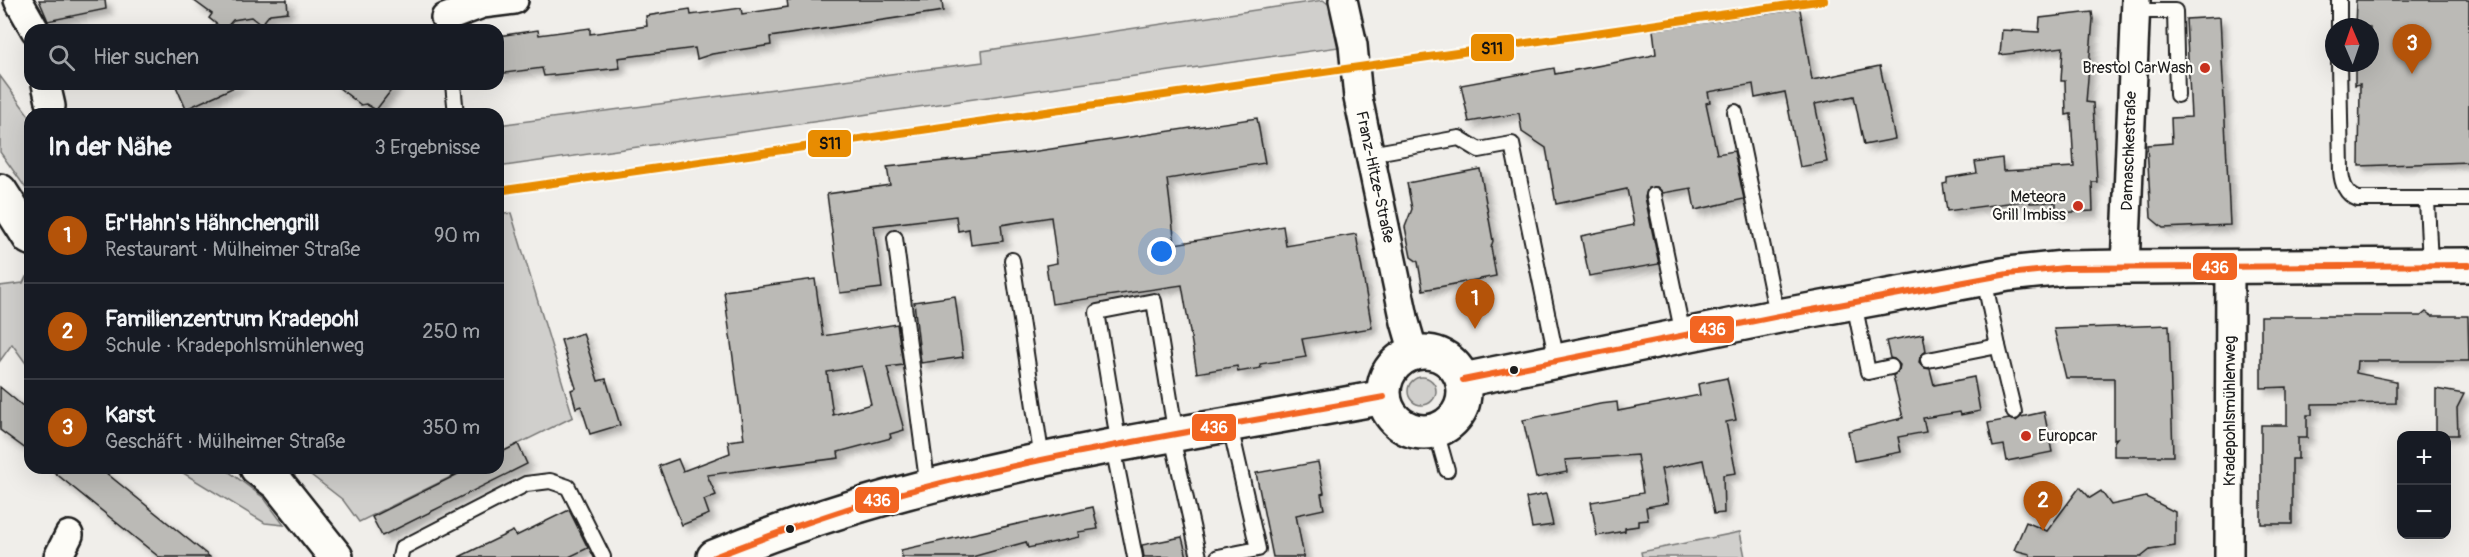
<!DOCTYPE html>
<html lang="de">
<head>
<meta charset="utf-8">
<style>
	:root { --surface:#171b24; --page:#242831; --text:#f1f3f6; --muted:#9ea1a6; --line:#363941; --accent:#b45309 }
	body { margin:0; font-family:Pangolin,sans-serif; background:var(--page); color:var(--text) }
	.controls { position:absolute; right:18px; bottom:18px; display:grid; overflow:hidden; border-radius:12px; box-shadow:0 6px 24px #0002 }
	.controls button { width:54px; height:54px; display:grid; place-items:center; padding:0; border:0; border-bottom:2px solid var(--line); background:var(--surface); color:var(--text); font:30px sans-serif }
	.compass { position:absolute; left:2325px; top:18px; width:54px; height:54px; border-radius:50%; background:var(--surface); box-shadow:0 6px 24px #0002; rotate:358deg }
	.you { position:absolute; left:1162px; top:252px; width:21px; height:21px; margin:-15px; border:4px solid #fff; border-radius:50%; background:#1a73e8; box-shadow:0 0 0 9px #1a73e833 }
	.badge { display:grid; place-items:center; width:39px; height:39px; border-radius:50%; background:var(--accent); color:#fff; font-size:20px; font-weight:700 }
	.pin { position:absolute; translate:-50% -50px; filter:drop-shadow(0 2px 3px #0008) }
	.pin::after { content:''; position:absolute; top:32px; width:21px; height:18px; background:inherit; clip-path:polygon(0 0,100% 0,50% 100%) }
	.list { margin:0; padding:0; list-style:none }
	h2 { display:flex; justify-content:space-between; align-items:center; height:78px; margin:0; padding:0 24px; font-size:26px }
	h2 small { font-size:20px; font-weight:400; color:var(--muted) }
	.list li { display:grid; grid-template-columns:39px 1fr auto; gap:18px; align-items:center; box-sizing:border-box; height:96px; padding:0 24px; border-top:2px solid var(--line) }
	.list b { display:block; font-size:22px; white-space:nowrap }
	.list p { margin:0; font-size:20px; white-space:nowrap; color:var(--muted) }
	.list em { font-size:20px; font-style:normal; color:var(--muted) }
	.icon { flex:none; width:33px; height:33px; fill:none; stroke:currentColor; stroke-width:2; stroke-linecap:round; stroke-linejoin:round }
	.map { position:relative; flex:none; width:2469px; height:557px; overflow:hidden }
	.search { position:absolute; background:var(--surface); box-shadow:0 6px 24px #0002; left:24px; top:24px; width:480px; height:66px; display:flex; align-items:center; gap:15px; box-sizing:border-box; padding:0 21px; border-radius:18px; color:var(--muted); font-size:22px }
	.panel { position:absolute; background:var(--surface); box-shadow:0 6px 24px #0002; left:24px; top:108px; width:480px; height:366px; border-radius:18px }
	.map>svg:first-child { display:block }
</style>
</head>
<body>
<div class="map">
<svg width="2469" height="557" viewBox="0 0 2469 557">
	<defs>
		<filter id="shadow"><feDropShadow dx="5.5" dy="5.5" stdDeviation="3" flood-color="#0004"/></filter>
	</defs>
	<rect width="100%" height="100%" fill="#f0eeea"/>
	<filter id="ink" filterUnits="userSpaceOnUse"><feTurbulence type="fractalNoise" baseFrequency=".0167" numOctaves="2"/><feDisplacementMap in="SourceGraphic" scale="12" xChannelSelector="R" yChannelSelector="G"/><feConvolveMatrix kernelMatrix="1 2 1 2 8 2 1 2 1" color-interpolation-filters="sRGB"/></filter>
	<g filter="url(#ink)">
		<!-- green -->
		<g fill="#d0cfcc" stroke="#767674" stroke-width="1.5">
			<polygon points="1323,0 1336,10 1346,46 498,167 498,125 983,62 982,51"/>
			<polygon points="0,76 30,117 30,194 0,152"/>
			<polygon points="511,213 573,417 498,454 498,215"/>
			<polygon points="26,277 30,282 30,369 12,344 0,361 0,286 23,283"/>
			<circle cx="1422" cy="391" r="14"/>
			<polygon points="175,468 224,468 264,498 284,525 265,523"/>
			<polygon points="302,468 469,468 359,522 343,500"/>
			<polygon points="1740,532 1745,557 1642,557 1641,552"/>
		</g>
		<!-- building -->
		<g fill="#bbbab6" stroke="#1c1c1c" stroke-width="1.5" fill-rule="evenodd" filter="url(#shadow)">
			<polygon points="39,0 105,0 106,9 48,21"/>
			<polygon points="193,0 287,0 288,12 270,14 261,25 251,17 233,20 224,30 209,18 212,14"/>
			<polygon points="787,0 942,0 943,11 770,37 771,45 712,54 697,59 695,48 618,58 620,68 544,76 542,68 498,74 498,36 538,30 539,35 590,28 590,34 647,26 646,16 690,9 691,15 741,8 742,14 788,7"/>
			<polygon points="2356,0 2469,0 2469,162 2359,166 2360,84 2355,85 2355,63 2370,63 2370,27 2355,27"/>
			<polygon points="1800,9 1812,80 1880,66 1895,139 1864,145 1854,96 1815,104 1827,162 1800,167 1785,92 1755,98 1753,84 1708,92 1710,102 1706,103 1717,154 1734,151 1744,199 1695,210 1691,188 1663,193 1657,187 1648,188 1645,197 1659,264 1589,276 1581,236 1634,225 1627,189 1556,204 1546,148 1522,132 1519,113 1469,122 1461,85 1554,68 1555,74 1649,56 1656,54 1653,30"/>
			<polygon points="2092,12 2093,19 2086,102 2093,103 2097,182 2092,182 2093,211 2056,213 2056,202 2030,203 2030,200 1947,211 1943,184 1947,183 1947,178 1977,173 1975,162 2002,158 2003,171 2074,167 2071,114 2066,115 2065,81 2061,81 2063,47 2000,55 2002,30 2039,32 2040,18"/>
			<polygon points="2220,17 2230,225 2163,228 2151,218 2147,145 2172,143 2171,118 2191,117 2186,19"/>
			<polygon points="175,84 241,84 186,109"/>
			<polygon points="334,84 396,84 376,110 366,104 361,105"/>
			<polygon points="1257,118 1265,163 1167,179 1175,244 1283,226 1286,246 1356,234 1372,328 1302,339 1306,357 1260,364 1261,368 1238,372 1237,366 1197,373 1182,285 1052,304 1046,265 1057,263 1051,217 1001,225 1003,241 971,245 969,229 958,231 956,216 874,226 882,288 840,293 827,194 890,185 887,167 1031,152"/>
			<polygon points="1480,169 1493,241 1491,247 1496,276 1423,290 1418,262 1411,257 1405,227 1412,209 1407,183"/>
			<path d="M815 279 823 336 897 324 903 365 887 367 904 430 890 434 891 438 838 452 839 458 707 475 716 495 704 500 709 514 682 525 659 466 678 459 683 471 730 453 728 441 744 439 724 291ZM862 366 871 404 833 415 827 372Z"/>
			<polygon points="955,296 963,357 921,363 914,302"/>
			<polygon points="2426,312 2432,316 2468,316 2469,361 2357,361 2356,373 2396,381 2396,403 2312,404 2312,415 2307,415 2307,438 2298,438 2298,459 2292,459 2292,524 2261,524 2261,425 2287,425 2287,387 2261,388 2261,316 2421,316"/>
			<polygon points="2169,325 2173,456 2114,456 2114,442 2117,438 2114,439 2114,378 2066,378 2054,329"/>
			<polygon points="583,333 598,381 606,379 620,425 590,434 581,406 576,408 571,390 576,388 561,340"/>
			<polygon points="1923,334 1926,351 1920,357 1919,362 1925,368 1930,369 1934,385 1974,377 1980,411 1961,415 1960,412 1923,418 1926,432 1898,437 1901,452 1854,461 1848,431 1903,418 1893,376 1899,370 1900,365 1894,359 1890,358 1886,341"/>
			<polygon points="1727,378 1736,420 1726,422 1736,473 1723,475 1724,513 1714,514 1703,460 1661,469 1668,503 1646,507 1648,520 1638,521 1638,526 1625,528 1625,531 1597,536 1591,502 1643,493 1637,455 1565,460 1567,472 1536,478 1523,420 1600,404 1617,402 1618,411 1700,395 1698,384"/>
			<polygon points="0,387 30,412 30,452 0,430"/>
			<polygon points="2436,389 2464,394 2457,408 2458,435 2436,435"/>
			<polygon points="2044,412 2052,452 2007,461 2004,445 1993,447 1988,423 2009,419 2016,421 2021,417"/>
			<polygon points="518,444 527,464 382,536 372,517 470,468 498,468 498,454"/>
			<polygon points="1318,462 1324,493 1321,494 1324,509 1296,515 1304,557 1273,557 1256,473"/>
			<polygon points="49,468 100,468 210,557 159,557"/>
			<polygon points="2080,487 2090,498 2101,491 2111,505 2146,497 2175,512 2175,546 2150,550 2141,557 2030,557 2030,554 2014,550 2026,522 2047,531"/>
			<polygon points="1546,494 1553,525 1532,528 1526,498"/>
			<polygon points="1093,507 1098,529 1078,532 1079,537 1028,548 1026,542 972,557 902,557 901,550"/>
			<polygon points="569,510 588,548 569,557 459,557 513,531 516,536"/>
			<polygon points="1182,537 1187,557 1144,557 1142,545"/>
		</g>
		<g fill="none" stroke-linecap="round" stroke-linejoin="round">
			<defs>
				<g id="service">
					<polyline points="2135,11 2175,11 2177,95"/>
					<polyline points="2339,27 2339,0"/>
					<path d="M2339 63 2341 171C2342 183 2345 194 2358 199H2469"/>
					<polyline points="453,84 456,114"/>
					<polyline points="1735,112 1773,296 1779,316"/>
					<polyline points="1370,154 1459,138 1479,150 1512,144 1557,361"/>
					<polyline points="1654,195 1683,335"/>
					<polyline points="2427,200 2430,265"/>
					<polyline points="895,238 928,488"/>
					<polyline points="1012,260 1042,460"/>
					<polyline points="1854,303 1868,372 1891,367"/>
					<polyline points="1998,346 2014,412"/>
					<polyline points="1928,360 1998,346 1984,279"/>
					<polyline points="1436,431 1447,470"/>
					<polyline points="1172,437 1199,557"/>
					<polyline points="1119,446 1097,312 1154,301 1176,436"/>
					<polyline points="1113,447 1135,557"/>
					<polyline points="400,557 402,548 526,484 550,481 568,487 603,557"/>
					<polyline points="1218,557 1258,549 1230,426"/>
				</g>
				<g id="minor">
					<polyline points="18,0 35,30"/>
					<polyline points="1343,0 1353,45 1358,98 1405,322 1414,353"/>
					<polyline points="445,18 482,4 514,0"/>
					<polyline points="46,84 51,106"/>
					<polyline points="2125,267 2136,0"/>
					<polyline points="58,557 69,535"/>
					<polyline points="2229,557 2230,266"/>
				</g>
				<g id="tertiary">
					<polyline points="0,191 30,238"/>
					<polyline points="257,468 278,484 336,557"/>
				</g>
				<g id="secondary">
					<circle cx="1424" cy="392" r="40"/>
					<polyline points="1463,380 1779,316 2008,274 2064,268 2125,267 2469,265"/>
					<path d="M714 557C926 468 1160 439 1384 397"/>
				</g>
			</defs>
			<!-- service casing -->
			<use href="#service" stroke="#1c1c1c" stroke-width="18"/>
			<!-- minor casing -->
			<use href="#minor" stroke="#1c1c1c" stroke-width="32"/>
			<!-- tertiary casing -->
			<use href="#tertiary" stroke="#1c1c1c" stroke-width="38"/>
			<!-- secondary casing -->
			<use href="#secondary" stroke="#1c1c1c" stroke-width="38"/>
			<!-- service -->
			<use href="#service" stroke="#fdfcf7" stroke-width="14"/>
			<!-- minor -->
			<use href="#minor" stroke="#fdfcf7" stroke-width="27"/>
			<!-- tertiary -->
			<use href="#tertiary" stroke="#fdfcf7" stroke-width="33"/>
			<!-- secondary -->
			<use href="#secondary" stroke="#fdfcf7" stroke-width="33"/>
			<defs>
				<g id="bus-1">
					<polyline points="1463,380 1779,316 2008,274 2064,268 2469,265"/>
					<path d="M714 557C768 536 822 516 877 500 1043 453 1215 428 1384 397"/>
				</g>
			</defs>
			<!-- bus-1 casing -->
			<use href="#bus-1" stroke="#fdfcf7" stroke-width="10"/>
			<!-- bus-1 -->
			<use href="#bus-1" stroke="#f26522" stroke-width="6"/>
			<defs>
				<polyline id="rail-1" points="498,191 1824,0"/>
			</defs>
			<!-- rail-1 casing -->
			<use href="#rail-1" stroke="#fdfcf7" stroke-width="12"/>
			<!-- rail-1 -->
			<use href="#rail-1" stroke="#e88c01" stroke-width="8"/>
		</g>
	</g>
	<!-- markers -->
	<g fill="#c8321e" stroke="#fdfcf7" stroke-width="2">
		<circle cx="2205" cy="68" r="6"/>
		<circle cx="2078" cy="206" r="6"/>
		<circle cx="2026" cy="436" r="6"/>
	</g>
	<g fill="#1c1c1c" stroke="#fdfcf7" stroke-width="2">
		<circle cx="1514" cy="370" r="5"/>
		<circle cx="790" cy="529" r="5"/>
	</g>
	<g text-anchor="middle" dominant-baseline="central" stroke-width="4.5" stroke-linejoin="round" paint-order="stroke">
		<!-- poi labels -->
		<g font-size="16" fill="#1c1c1c" stroke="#fdfcf7" text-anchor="end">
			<text x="2193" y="68">Brestol CarWash</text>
			<text x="2066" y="197">Meteora<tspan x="2066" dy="18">Grill Imbiss</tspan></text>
			<text x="2038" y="436" text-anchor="start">Europcar</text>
		</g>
		<!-- street labels -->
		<g font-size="16" fill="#1c1c1c" stroke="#fdfcf7">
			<text transform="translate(2129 151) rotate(-88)">Damaschkestraße</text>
			<text transform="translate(1375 177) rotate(78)">Franz-Hitze-Straße</text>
			<text transform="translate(2230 411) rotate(-90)">Kradepohlsmühlenweg</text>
		</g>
	</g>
	<g stroke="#fdfcf7" stroke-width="2">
		<rect x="1470" y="33" width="45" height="29" rx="6" fill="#e88c01"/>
		<rect x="807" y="129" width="45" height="29" rx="6" fill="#e88c01"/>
		<rect x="2192" y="252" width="46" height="29" rx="6" fill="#f26522"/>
		<rect x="1689" y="315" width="46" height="29" rx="6" fill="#f26522"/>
		<rect x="1191" y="413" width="46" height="29" rx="6" fill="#f26522"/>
		<rect x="854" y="486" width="46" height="28" rx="6" fill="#f26522"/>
	</g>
	<g font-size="16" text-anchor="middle" font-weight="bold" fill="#fff">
		<text x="2215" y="273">436</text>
		<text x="1712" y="335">436</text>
		<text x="1214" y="433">436</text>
		<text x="877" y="506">436</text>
	</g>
	<g font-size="16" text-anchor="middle" font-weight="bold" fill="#111">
		<text x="1492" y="54">S11</text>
		<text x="830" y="149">S11</text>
	</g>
</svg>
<div class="controls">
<button>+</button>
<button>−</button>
</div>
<svg class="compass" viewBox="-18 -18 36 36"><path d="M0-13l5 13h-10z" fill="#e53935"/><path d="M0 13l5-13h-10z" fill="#9ea1a6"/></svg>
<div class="you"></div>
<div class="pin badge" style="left:1475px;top:329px">1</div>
<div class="pin badge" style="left:2043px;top:531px">2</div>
<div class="pin badge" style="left:2412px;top:74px">3</div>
<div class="search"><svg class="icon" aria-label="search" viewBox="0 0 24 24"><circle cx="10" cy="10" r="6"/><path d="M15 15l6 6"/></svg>Hier suchen</div>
<section class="panel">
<h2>In der Nähe<small>3 Ergebnisse</small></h2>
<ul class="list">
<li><span class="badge">1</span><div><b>Er'Hahn's Hähnchengrill</b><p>Restaurant · Mülheimer Straße</p></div><em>90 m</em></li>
<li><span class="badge">2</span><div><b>Familienzentrum Kradepohl</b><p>Schule · Kradepohlsmühlenweg</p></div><em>250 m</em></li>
<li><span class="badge">3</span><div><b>Karst</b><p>Geschäft · Mülheimer Straße</p></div><em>350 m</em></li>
</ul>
</section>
</div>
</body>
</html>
